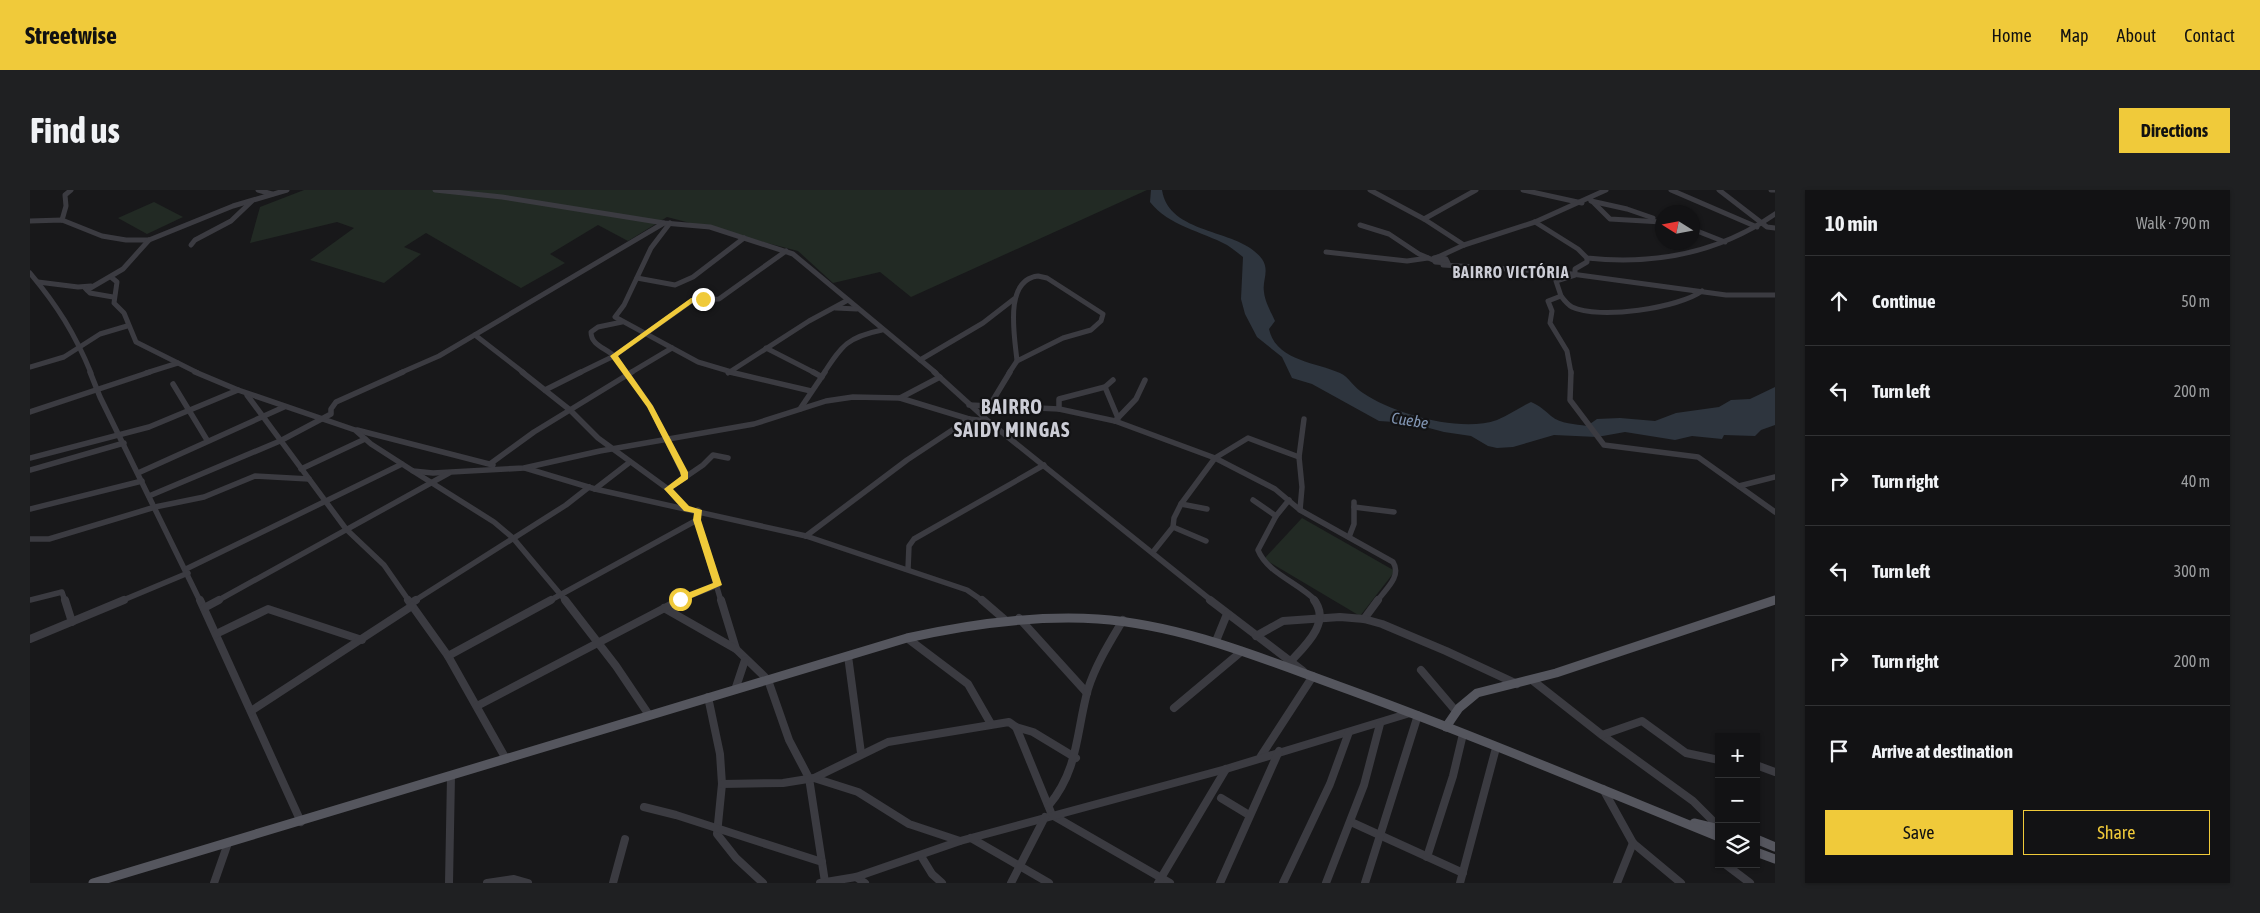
<!DOCTYPE html>
<html lang="en">
<head>
<meta charset="utf-8">
<style>
	:root { --surface:#121214; --page:#1f2022; --text:#f1f3f6; --muted:#9c9ea0; --line:#313234; --accent:#f0ca3a }
	body { margin:0; font-family:"Asap Condensed",sans-serif; background:var(--page); color:var(--text) }
	.controls { position:absolute; right:15px; bottom:15px; display:grid; overflow:hidden; border-radius:0px; box-shadow:0 1px 4px #0004 }
	.controls button { width:45px; height:45px; display:grid; place-items:center; padding:0; border:0; border-bottom:1px solid var(--line); background:var(--surface); color:var(--text); font:25px sans-serif }
	.compass { position:absolute; left:1625px; top:15px; width:45px; height:45px; border-radius:50%; background:var(--surface); box-shadow:0 1px 4px #0004; rotate:281deg }
	.stop { position:absolute; width:15px; height:15px; margin:-11px; border:4px solid #f0ca3a; border-radius:50%; background:#fff }
	.stop.end { background:#f0ca3a; border-color:#fff; box-shadow:0 1px 5px #0008 }
	.list { margin:0; padding:0; list-style:none }
	h2 { display:flex; justify-content:space-between; align-items:center; height:65px; margin:0; padding:0 20px; font-size:21px }
	h2 small { font-size:16px; font-weight:400; color:var(--muted) }
	.list li { display:grid; grid-template-columns:32px 1fr auto; gap:15px; align-items:center; box-sizing:border-box; height:90px; padding:0 20px; border-top:1px solid var(--line) }
	.list b { display:block; font-size:19px; white-space:nowrap }
	.list em { font-size:16px; font-style:normal; color:var(--muted) }
	.actions { display:flex; gap:10px; padding:15px 20px }
	.actions a { flex:1; padding:11px 0; border:1px solid var(--accent); border-radius:0px; text-align:center; font-size:18px; color:var(--accent) }
	.actions .main { background:var(--accent); color:#111 }
	.icon { flex:none; width:28px; height:28px; fill:none; stroke:currentColor; stroke-width:2; stroke-linecap:round; stroke-linejoin:round }
	.map { position:relative; flex:none; width:1745px; height:693px; overflow:hidden; border-radius:0px }
	header { display:flex; align-items:center; gap:30px; box-sizing:border-box; height:70px; padding:0 25px; background:var(--accent); color:#111 }
	header strong { font-size:24px }
	nav { display:flex; gap:28px; margin-inline-start:auto; font-size:18px }
	.intro { display:flex; align-items:center; justify-content:space-between; box-sizing:border-box; height:120px; padding:0 30px }
	h1 { margin:0; font-size:35px }
	.button { padding:12px 22px; border-radius:0px; background:var(--accent); color:#111; font-size:18px; font-weight:700 }
	main { display:flex; gap:30px; padding:0 30px }
	aside { flex:1; background:var(--surface); border-radius:0px; box-shadow:0 1px 4px #0004 }
	.map>svg:first-child { display:block }
</style>
</head>
<body>
<header>
<strong>Streetwise</strong>
<nav><a>Home</a><a>Map</a><a>About</a><a>Contact</a></nav>
</header>
<div class="intro"><h1>Find us</h1><a class="button">Directions</a></div>
<main>
<div class="map">
<svg width="1745" height="693" viewBox="0 0 1745 693">
	<rect width="100%" height="100%" fill="#18181a"/>
	<!-- green -->
	<g fill="#222a24">
		<polygon points="274,0 1117,0 881,107 850,82 803,93 768,61 637,27 598,51 568,35 520,64 535,73 491,98 396,43 374,57 391,64 354,93 280,70 324,38 307,32 220,53 230,17"/>
		<polygon points="124,12 153,27 117,44 88,28"/>
		<polygon points="1272,328 1365,381 1330,426 1234,369"/>
	</g>
	<!-- water -->
	<path fill="#2e353e" d="M1121 0H1132C1139 46 1210 38 1232 69 1240 81 1232 90 1234 102 1235 112 1241 122 1245 131L1239 139C1246 171 1286 172 1310 183 1319 187 1324 198 1333 203 1364 224 1431 243 1467 230 1479 225 1490 217 1501 212 1510 216 1514 220 1521 226 1531 234 1545 234 1557 236L1567 229 1590 228 1625 231 1646 223 1689 217 1701 210 1720 209 1745 197V235L1731 240 1725 246 1694 245 1692 249 1662 246 1645 250 1595 242 1567 247 1524 245 1483 257 1467 258 1458 256 1441 246 1414 242 1380 233 1349 231 1282 194 1262 188 1252 167 1227 147 1215 124 1211 109 1213 67C1208 63 1203 59 1197 55 1171 41 1139 36 1120 12Z"/>
	<g fill="none" stroke-linecap="round" stroke-linejoin="round">
		<!-- minor-far2 -->
		<g stroke="#3b3b41" stroke-width="5">
			<polyline points="228,0 242,4"/>
			<polyline points="405,0 472,7 634,33 680,37 763,64 906,183"/>
			<polyline points="1340,0 1394,29 1434,55"/>
			<polyline points="1493,0 1552,13"/>
			<polyline points="1641,0 1727,37"/>
			<polyline points="1689,0 1737,37 1745,38"/>
			<polyline points="1741,0 1745,0"/>
			<polyline points="1560,9 1580,29 1632,32"/>
			<polyline points="1561,11 1597,19 1623,28"/>
			<polyline points="1394,29 1446,0"/>
			<polyline points="32,30 36,16 35,5 41,0"/>
			<polyline points="0,31 32,30 72,46 96,50 119,50 203,16 257,0"/>
			<path d="M1505 32 1548 59 1557 68C1624 75 1689 63 1745 24"/>
			<polyline points="640,33 621,58 594,115 585,127 668,172 705,183"/>
			<polyline points="1330,35 1359,44 1389,64 1403,70"/>
			<polyline points="1662,39 1695,52"/>
			<polyline points="161,55 165,50 201,31 222,11"/>
			<polyline points="1296,62 1377,71 1398,68"/>
			<polyline points="1408,67 1434,55 1505,32 1576,0"/>
			<polygon points="1408,67 1416,69 1418,73 1405,72 1404,68"/>
			<polyline points="1413,75 1527,82 1696,105 1745,105"/>
			<path d="M0 83C27 115 45 144 61 183"/>
			<path d="M1008 86 1017 88 1073 124 1071 131 1061 140 1033 148 987 171C985 148 973 90 1008 86Z"/>
			<polyline points="81,87 87,92 84,113 94,123 106,152 168,183"/>
			<polyline points="607,88 645,95 663,87 714,48"/>
			<polyline points="8,92 48,97 61,96"/>
			<polyline points="55,98 60,103 83,107"/>
			<polyline points="57,100 93,79 119,50"/>
			<path d="M1531 106C1534 110 1538 115 1542 117 1569 130 1649 118 1672 101"/>
			<polyline points="806,118 827,119"/>
			<path d="M592 132 568 137 561 142C561 156 577 158 585 167 589 172 593 178 597 183"/>
			<polyline points="445,145 494,183"/>
			<polyline points="736,158 785,183"/>
			<polyline points="890,170 953,133 984,109"/>
			<polyline points="0,177 34,167 70,144 97,136"/>
			<polyline points="116,183 148,173"/>
			<polyline points="370,183 409,166 634,33"/>
			<polyline points="549,183 584,166 663,110 689,109 756,61"/>
			<polyline points="600,183 642,158"/>
			<polyline points="698,183 779,131 818,110"/>
			<path d="M794 183C812 155 818 147 852 140"/>
			<polyline points="979,183 987,171"/>
			<polyline points="1541,183 1537,161 1520,133 1522,121 1518,111 1531,106 1526,91 1545,85 1545,79 1557,72 1557,68"/>
		</g>
		<!-- minor-far1 -->
		<g stroke="#3b3b41" stroke-width="5.5">
			<polyline points="60,182 70,207 170,411"/>
			<polyline points="165,182 208,200"/>
			<polyline points="492,182 540,220 568,248 638,299 656,318"/>
			<polyline points="596,182 620,216 655,287"/>
			<polyline points="700,182 781,201"/>
			<polyline points="783,182 792,187"/>
			<polyline points="904,182 958,231 1182,411"/>
			<polyline points="1541,182 1540,210 1574,255 1668,267 1745,322"/>
			<polyline points="143,194 177,250"/>
			<polyline points="1075,197 1088,228"/>
			<polyline points="515,200 551,182"/>
			<polyline points="217,205 316,339 354,375 379,411"/>
			<polyline points="870,208 910,187"/>
			<polyline points="939,215 1029,219 1085,231 1185,268 1245,299 1270,320 1272,297 1269,267 1274,229"/>
			<polyline points="960,215 980,182"/>
			<polyline points="770,219 795,182"/>
			<polyline points="1029,219 1029,209 1075,197 1083,190"/>
			<polyline points="0,222 120,182"/>
			<polyline points="1085,231 1106,209 1115,190"/>
			<polyline points="327,240 463,275"/>
			<polyline points="0,268 119,237 208,200 325,240 341,254 383,281 403,283 494,278 570,261 724,234 796,211 823,207 870,208 939,229 957,231"/>
			<polyline points="460,274 504,242 602,182"/>
			<polyline points="495,278 565,299 776,346 937,400 953,411"/>
			<polyline points="271,279 335,249"/>
			<polyline points="0,280 94,253"/>
			<polyline points="383,281 464,332 483,348 536,411"/>
			<polyline points="108,283 254,217"/>
			<polyline points="1709,296 1745,287"/>
			<polyline points="565,299 600,272"/>
			<polyline points="638,299 673,275 683,265 698,268"/>
			<polyline points="119,306 250,251 301,224 301,219 306,212 373,182"/>
			<path d="M1223 310 1246 326 1228 360C1237 383 1269 393 1286 411"/>
			<polyline points="1151,314 1177,319"/>
			<polyline points="1324,317 1364,322"/>
			<polyline points="0,319 112,291"/>
			<polyline points="668,320 667,330 691,411"/>
			<path d="M1270 320 1363 372C1372 386 1356 399 1347 411"/>
			<polyline points="1246,326 1259,310"/>
			<polyline points="1143,337 1176,351"/>
			<polyline points="776,346 877,270 939,229"/>
			<polyline points="1319,347 1324,334 1324,312"/>
			<polyline points="0,349 19,349 125,317 174,307 225,286 279,289"/>
			<polyline points="1123,362 1143,337 1144,328 1151,314 1185,268 1218,248 1269,267"/>
			<polyline points="156,379 372,274"/>
			<polyline points="878,379 879,356 884,349 1014,275"/>
			<polyline points="0,410 32,402 35,411"/>
			<polyline points="91,411 158,383"/>
			<polyline points="187,411 419,283"/>
			<polyline points="384,411 536,315 559,297"/>
			<polyline points="519,411 667,330"/>
			<polyline points="647,411 688,395"/>
		</g>
		<!-- minor -->
		<g stroke="#3b3b41" stroke-width="8">
			<polyline points="35,410 42,432"/>
			<polyline points="170,410 271,632"/>
			<polyline points="378,410 418,466 476,569"/>
			<polyline points="535,410 586,476 619,525"/>
			<polyline points="691,410 706,459 738,490 759,550 779,588 795,692"/>
			<polyline points="952,410 974,429"/>
			<polyline points="1180,410 1273,481"/>
			<polyline points="381,413 386,410"/>
			<polyline points="174,418 189,410"/>
			<polyline points="634,418 706,459"/>
			<polyline points="989,428 1057,503"/>
			<polyline points="1334,429 1348,410"/>
			<polyline points="186,444 238,419 332,450"/>
			<polyline points="1226,446 1253,431 1310,427 1334,429 1352,434 1416,461 1487,494"/>
			<polyline points="877,448 938,494 961,534"/>
			<polyline points="0,449 94,410"/>
			<polyline points="1186,451 1197,424"/>
			<polyline points="418,466 521,410"/>
			<polyline points="818,466 831,563"/>
			<path d="M1261 471C1276 455 1301 432 1284 410"/>
			<polyline points="1391,480 1425,520"/>
			<polyline points="1502,490 1572,545 1663,611 1689,637"/>
			<polyline points="705,500 715,470"/>
			<polyline points="678,507 690,564 692,594 687,644 706,668 733,693"/>
			<polyline points="447,516 650,410"/>
			<polyline points="1144,518 1212,461"/>
			<polyline points="221,521 382,416"/>
			<polyline points="986,537 1003,542 1046,568"/>
			<polyline points="1572,545 1612,531 1656,563 1689,570"/>
			<polyline points="1231,566 1283,486"/>
			<polyline points="1726,575 1745,582"/>
			<polyline points="784,588 828,602 879,634 930,651"/>
			<polyline points="692,594 753,593 784,588 858,552 979,532 986,537 1022,625 1140,693"/>
			<polyline points="1573,599 1603,653 1651,693"/>
			<polyline points="1191,608 1219,625"/>
			<path d="M1019 615C1049 579 1046 542 1058 499 1066 474 1080 452 1093 430"/>
			<polyline points="614,617 646,625 792,672"/>
			<polyline points="1321,632 1433,683"/>
			<polyline points="941,648 1019,693"/>
			<polyline points="891,666 902,684 912,693"/>
			<polyline points="1397,667 1423,586 1433,544"/>
			<polyline points="1695,674 1720,693"/>
			<polyline points="826,687 835,693"/>
			<polyline points="184,693 198,653"/>
			<polyline points="419,693 421,586"/>
			<polyline points="457,693 484,689 498,693"/>
			<polyline points="583,693 595,649"/>
			<polyline points="790,693 826,687 930,651 1196,579 1380,523"/>
			<polyline points="981,693 1015,627"/>
			<polyline points="1128,693 1196,579"/>
			<polyline points="1190,693 1249,561"/>
			<polyline points="1253,693 1300,594 1319,542"/>
			<polyline points="1296,693 1334,595 1350,534"/>
			<polyline points="1335,693 1388,525"/>
			<polyline points="1430,693 1466,558"/>
			<polyline points="1587,693 1603,653"/>
		</g>
		<!-- major-far1 -->
		<polyline stroke="#55565e" stroke-width="7" points="1742,411 1745,410"/>
		<!-- major -->
		<g stroke="#55565e" stroke-width="9">
			<polyline points="1416,537 1429,518 1447,503 1526,483 1745,410"/>
			<polyline points="1664,633 1689,639"/>
			<polyline points="1726,649 1745,657"/>
			<polyline points="1726,662 1745,669"/>
			<path d="M63 693 877 448C940 434 1003 425 1068 429 1151 435 1226 466 1303 494 1433 541 1561 595 1689 647"/>
		</g>
	</g>
	<!-- route -->
	<polygon fill="#f0ca3a" points="673,107 675,110 665,111 588,166 623,216 658,282 658,289 643,299 659,316 672,320 671,330 692,395 650,413 647,412 647,407 683,393 663,330 664,323 654,321 634,299 651,286 650,282 617,217 580,166 661,108"/>
	<g text-anchor="middle" dominant-baseline="central" stroke-width="4.5" stroke-linejoin="round" paint-order="stroke">
		<!-- far-district labels -->
		<g font-size="16" font-weight="bold" letter-spacing="1" fill="#cccdd6" stroke="#131315">
			<text x="1481" y="82">BAIRRO VICTÓRIA</text>
		</g>
		<!-- water labels -->
		<g font-size="16" font-style="italic" fill="#8296b4" stroke="#131315">
			<text transform="translate(1380 230) rotate(9)">Cuebe</text>
		</g>
		<!-- district labels -->
		<g font-size="20" font-weight="bold" letter-spacing="1" fill="#cccdd6" stroke="#131315">
			<text x="982" y="216">BAIRRO<tspan x="982" dy="23">SAIDY MINGAS</tspan></text>
		</g>
	</g>
</svg>
<div class="controls">
<button>+</button>
<button>−</button>
<button><svg class="icon" aria-label="layers" viewBox="0 0 24 24"><path d="M12 4l9 5-9 5-9-5zM3 14l9 5 9-5"/></svg></button>
</div>
<svg class="compass" viewBox="-18 -18 36 36"><path d="M0-13l5 13h-10z" fill="#e53935"/><path d="M0 13l5-13h-10z" fill="#9c9ea0"/></svg>
<div class="stop" style="left:650px;top:409px"></div>
<div class="stop end" style="left:673px;top:109px"></div>
</div>
<aside>
<h2>10 min<small>Walk · 790 m</small></h2>
<ul class="list">
<li><svg class="icon" aria-label="ahead" viewBox="0 0 24 24"><path d="M12 20V5M6 11l6-6 6 6"/></svg><div><b>Continue</b></div><em>50 m</em></li>
<li><svg class="icon" aria-label="left" viewBox="0 0 24 24"><path d="M17 20v-9H6M10 6l-5 5 5 5"/></svg><div><b>Turn left</b></div><em>200 m</em></li>
<li><svg class="icon" aria-label="right" viewBox="0 0 24 24"><path d="M7 20v-9h11M14 6l5 5-5 5"/></svg><div><b>Turn right</b></div><em>40 m</em></li>
<li><svg class="icon" aria-label="left" viewBox="0 0 24 24"><path d="M17 20v-9H6M10 6l-5 5 5 5"/></svg><div><b>Turn left</b></div><em>300 m</em></li>
<li><svg class="icon" aria-label="right" viewBox="0 0 24 24"><path d="M7 20v-9h11M14 6l5 5-5 5"/></svg><div><b>Turn right</b></div><em>200 m</em></li>
<li><svg class="icon" aria-label="arrive" viewBox="0 0 24 24"><path d="M6 21V4h12l-3 4 3 4H6"/></svg><div><b>Arrive at destination</b></div></li>
</ul>
<div class="actions"><a class="main">Save</a><a>Share</a></div>
</aside>
</main>
</body>
</html>
